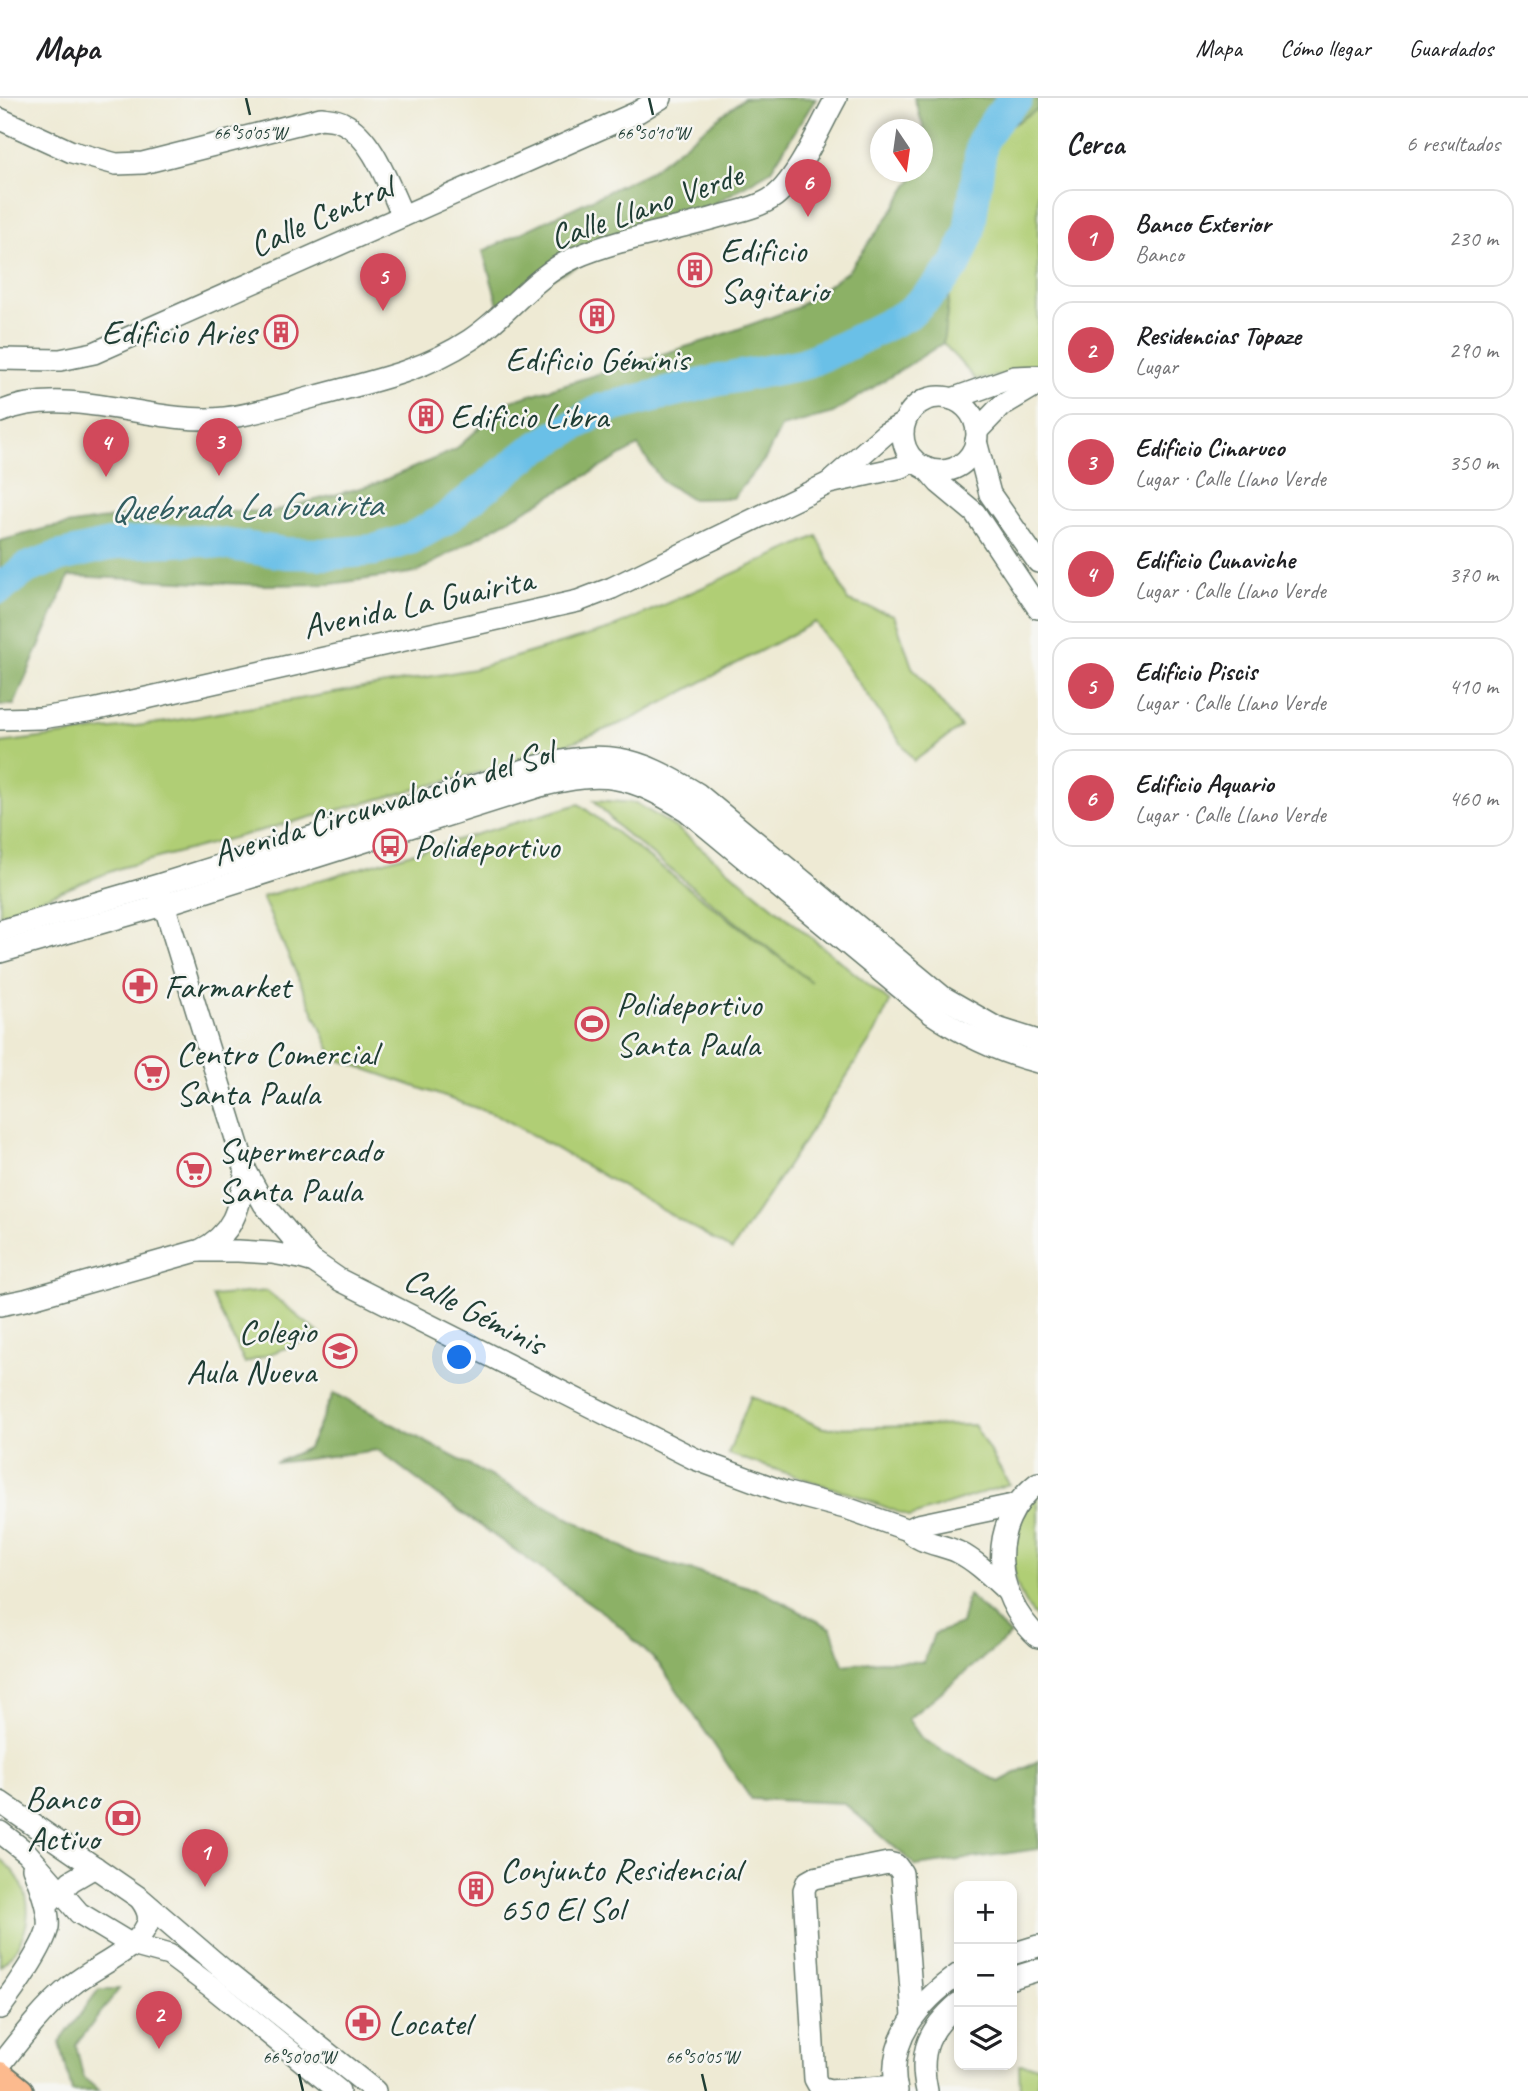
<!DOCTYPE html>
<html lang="es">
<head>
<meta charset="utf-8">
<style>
	:root { --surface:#fff; --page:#f6f6f6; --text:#202124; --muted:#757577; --line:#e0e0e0; --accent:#d1495b }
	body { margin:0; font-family:Caveat,sans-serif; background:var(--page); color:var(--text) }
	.controls { position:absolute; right:21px; bottom:21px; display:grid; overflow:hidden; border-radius:14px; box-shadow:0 4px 10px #0003 }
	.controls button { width:63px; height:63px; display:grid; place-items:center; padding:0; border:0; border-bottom:2px solid var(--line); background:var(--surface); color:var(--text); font:35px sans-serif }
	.compass { position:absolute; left:870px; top:21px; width:63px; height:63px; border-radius:50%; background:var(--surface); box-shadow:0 4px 10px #0003; rotate:167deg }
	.you { position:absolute; left:460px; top:1260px; width:24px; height:24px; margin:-18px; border:5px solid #fff; border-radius:50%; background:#1a73e8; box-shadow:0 0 0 10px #1a73e833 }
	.badge { display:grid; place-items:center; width:46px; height:46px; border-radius:50%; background:var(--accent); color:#fff; font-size:23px; font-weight:700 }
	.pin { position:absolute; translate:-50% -58px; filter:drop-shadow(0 2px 4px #0008) }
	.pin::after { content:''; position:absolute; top:37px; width:24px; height:21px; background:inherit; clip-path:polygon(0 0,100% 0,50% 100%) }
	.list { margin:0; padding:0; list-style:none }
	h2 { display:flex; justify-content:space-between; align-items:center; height:91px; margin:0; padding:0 28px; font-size:30px }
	h2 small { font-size:23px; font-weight:400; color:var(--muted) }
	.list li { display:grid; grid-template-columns:46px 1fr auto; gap:21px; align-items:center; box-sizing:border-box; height:98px; margin:0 14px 14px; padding:0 14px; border:2px solid var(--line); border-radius:21px }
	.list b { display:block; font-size:26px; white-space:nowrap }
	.list p { margin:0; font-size:23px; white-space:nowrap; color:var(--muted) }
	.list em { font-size:23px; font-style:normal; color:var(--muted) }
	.icon { flex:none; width:38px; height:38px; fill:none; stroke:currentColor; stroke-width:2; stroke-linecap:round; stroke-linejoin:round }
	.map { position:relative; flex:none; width:1038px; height:1993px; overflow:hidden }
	header { display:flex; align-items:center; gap:42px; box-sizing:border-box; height:98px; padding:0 35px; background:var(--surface); border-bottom:2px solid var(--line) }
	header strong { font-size:33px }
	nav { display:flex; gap:38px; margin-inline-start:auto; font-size:24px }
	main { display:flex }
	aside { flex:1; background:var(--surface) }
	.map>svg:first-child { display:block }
</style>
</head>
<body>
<header>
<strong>Mapa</strong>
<nav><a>Mapa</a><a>Cómo llegar</a><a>Guardados</a></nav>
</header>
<main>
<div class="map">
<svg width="1038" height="1993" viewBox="0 0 1038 1993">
	<rect width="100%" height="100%" fill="#f6f6f2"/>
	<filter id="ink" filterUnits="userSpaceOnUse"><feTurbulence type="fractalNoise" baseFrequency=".0143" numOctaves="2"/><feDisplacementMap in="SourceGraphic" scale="14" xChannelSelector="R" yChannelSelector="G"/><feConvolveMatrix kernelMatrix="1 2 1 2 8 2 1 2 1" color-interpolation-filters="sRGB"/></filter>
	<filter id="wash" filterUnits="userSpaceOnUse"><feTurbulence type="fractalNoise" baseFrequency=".00686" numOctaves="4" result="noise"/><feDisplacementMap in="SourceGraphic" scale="28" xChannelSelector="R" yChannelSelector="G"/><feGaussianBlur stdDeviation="1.57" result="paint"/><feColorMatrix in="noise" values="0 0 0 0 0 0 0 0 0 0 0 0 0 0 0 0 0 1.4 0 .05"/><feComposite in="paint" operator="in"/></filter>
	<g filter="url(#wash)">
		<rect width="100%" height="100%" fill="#eeead4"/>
		<!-- green -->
		<g fill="#b0ce74" stroke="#688654" stroke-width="2">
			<polygon points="1038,11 1038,266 1024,273 976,282 943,245 953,170 975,89 997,36"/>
			<polygon points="817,438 848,503 894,517 912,569 961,629 914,663 815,524 632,621 526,662 120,770 0,817 0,645 160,625 474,571 610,531"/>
			<polygon points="594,702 636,705 678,731 890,904 875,935 732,1152 499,1018 334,960 262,799 579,706 811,884 620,731"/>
			<polygon points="267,1193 321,1237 245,1265 212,1198"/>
			<polygon points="751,1298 823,1330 974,1327 1009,1386 910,1419 860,1399 728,1356"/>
			<path d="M1038 1398V1521C1005 1490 1005 1429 1038 1398Z"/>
			<path d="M0 1761C38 1790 36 1837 0 1868Z"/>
			<polygon points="1019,1966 1038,1968 1038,1993 1020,1993"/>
		</g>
		<!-- forest -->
		<g fill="#8cb166" stroke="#56774d" stroke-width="2">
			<polygon points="744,0 816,0 770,73 712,107 668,124 498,206 483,153 649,74"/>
			<polygon points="914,0 1038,0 1038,11 997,36 953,170 943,245 833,315 781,329 765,361 733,400 692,401 662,383 638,348 417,474 331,486 265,487 69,478 14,607 0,607 0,443 47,430 138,416 204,412 271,414 375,386 455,352 508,304 708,242 796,210 848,173 890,116 917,74 922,74 923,65 931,52"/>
			<polygon points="334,1295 638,1457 759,1492 831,1530 843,1567 880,1563 924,1564 934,1536 961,1526 968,1497 1011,1537 908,1621 922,1641 999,1684 1038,1663 1038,1751 916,1768 844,1705 751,1701 660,1567 612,1521 444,1402 378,1352 275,1365 308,1350"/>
			<polygon points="99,1891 119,1891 76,1947 83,1979 99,1993 72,1993 60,1944"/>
		</g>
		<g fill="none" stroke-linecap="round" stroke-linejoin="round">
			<!-- river -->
			<polyline stroke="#6bc0e7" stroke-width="32" points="0,490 27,470 57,459 118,445 195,442 285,455 329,456 375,452 410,441 444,422 531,353 602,311 715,283 803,266 843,249 908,216 934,192 956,166 969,134 982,44 998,19 1017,0"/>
		</g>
	</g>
	<g filter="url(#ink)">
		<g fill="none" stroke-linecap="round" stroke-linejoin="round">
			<defs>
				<g id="minor">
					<path d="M0 21 72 54 116 66 143 65 321 20C328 21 337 21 343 25 373 39 389 89 403 118"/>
					<polyline points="0,261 60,262 94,255 638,14 661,0"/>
					<circle cx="940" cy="336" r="37"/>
					<polyline points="952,301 1014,279 1038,278"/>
					<path d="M0 314C69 285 152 328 225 320 256 316 287 306 317 298 373 283 421 274 470 242 507 218 532 179 574 160 617 141 674 132 721 118 739 113 760 109 775 98 798 80 821 27 836 0"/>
					<polyline points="977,333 1001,308 1038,286"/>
					<polyline points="976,343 990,396 1038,464"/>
					<polyline points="926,370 939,385 975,415 1038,510"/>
					<polyline points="830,384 885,336 904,325"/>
					<polyline points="0,621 41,620 93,612 578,503 612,490 829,385 902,369 914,362"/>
					<polyline points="160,793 246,1073 264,1106 312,1163"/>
					<path d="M0 833 158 787 534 669C607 651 635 657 698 696L943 899 997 930 1038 943"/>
					<path d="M0 854 163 807 540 688C606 672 629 677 686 712L931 915C965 938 998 954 1038 964"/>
					<path d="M199 1153C235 1136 239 1109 246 1073"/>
					<path d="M0 1207 25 1202 197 1153H238L272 1155 300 1160 314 1164 340 1182 695 1361 784 1394 849 1411 908 1432C920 1446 942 1446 958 1454 976 1463 991 1478 1006 1492"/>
					<path d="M1038 1385C986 1425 993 1498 1038 1539"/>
					<polyline points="908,1432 918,1427 1018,1406"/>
					<polyline points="0,1704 141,1801 226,1874 375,1993"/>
					<polyline points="0,1734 27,1755 79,1815 132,1847 169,1857 213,1890 339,1993"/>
					<polyline points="50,1804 71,1783 95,1769"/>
					<polyline points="1012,1856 1038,1848"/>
					<polyline points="1012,1880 1038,1872"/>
					<path d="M0 1910C13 1893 44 1849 48 1829 50 1812 39 1785 33 1770"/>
					<path d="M0 1967C21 1940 45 1909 72 1887 95 1868 134 1855 147 1827 151 1818 146 1809 141 1802"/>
					<polyline points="896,1988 829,1993 820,1990 815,1981 804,1792 807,1784 814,1780 888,1765 896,1767 902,1775 913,1918"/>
					<path d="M897 1993C885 1943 921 1902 959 1876"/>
					<path d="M927 1993C918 1953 929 1931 959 1905"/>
				</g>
				<polyline id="major" points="0,1977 20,1993"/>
			</defs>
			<!-- minor casing -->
			<use href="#minor" stroke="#677a6c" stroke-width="24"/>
			<!-- major casing -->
			<use href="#major" stroke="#677a6c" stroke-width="30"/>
			<!-- minor -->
			<use href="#minor" stroke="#fff" stroke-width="21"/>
			<!-- major -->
			<use href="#major" stroke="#fcba8e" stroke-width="26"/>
		</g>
	</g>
	<!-- ticks -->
	<path fill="none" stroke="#1f3d34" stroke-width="2.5" d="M246 0 250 17M649 0 653 17M299 1976 303 1993M702 1976 706 1993"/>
	<!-- icons -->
	<defs>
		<symbol id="building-ring" viewBox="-11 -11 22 22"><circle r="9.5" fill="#f6f6f2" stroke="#d1495b" stroke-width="1.5"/><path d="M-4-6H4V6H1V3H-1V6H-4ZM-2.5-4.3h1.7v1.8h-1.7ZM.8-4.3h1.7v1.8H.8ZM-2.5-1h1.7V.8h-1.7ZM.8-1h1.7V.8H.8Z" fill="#d1495b"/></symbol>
		<symbol id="bus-ring" viewBox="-11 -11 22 22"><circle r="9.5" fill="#f6f6f2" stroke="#d1495b" stroke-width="1.5"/><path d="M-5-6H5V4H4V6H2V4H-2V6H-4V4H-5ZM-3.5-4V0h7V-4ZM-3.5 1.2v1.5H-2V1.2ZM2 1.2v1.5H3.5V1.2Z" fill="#d1495b"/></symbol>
		<symbol id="pharmacy-ring" viewBox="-11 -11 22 22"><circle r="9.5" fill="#f6f6f2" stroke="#d1495b" stroke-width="1.5"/><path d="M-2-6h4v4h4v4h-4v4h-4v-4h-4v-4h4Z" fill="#d1495b"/></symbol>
		<symbol id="stadium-ring" viewBox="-11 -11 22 22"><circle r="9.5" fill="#f6f6f2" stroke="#d1495b" stroke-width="1.5"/><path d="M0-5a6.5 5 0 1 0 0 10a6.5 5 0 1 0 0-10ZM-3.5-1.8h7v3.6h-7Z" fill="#d1495b"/></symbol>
		<symbol id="supermarket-ring" viewBox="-11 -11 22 22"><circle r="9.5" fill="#f6f6f2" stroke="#d1495b" stroke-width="1.5"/><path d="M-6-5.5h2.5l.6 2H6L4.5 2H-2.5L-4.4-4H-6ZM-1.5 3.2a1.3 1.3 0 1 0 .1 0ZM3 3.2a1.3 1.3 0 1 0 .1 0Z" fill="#d1495b"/></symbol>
		<symbol id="school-ring" viewBox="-11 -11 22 22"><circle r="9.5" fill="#f6f6f2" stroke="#d1495b" stroke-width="1.5"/><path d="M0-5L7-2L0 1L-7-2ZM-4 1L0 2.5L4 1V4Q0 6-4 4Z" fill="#d1495b"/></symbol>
		<symbol id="bank-ring" viewBox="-11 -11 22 22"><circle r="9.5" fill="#f6f6f2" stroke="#d1495b" stroke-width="1.5"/><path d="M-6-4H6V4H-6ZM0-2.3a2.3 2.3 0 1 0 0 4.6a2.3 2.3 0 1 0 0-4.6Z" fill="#d1495b"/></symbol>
	</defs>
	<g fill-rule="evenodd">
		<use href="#building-ring" x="676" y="153" width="38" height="38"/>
		<use href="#building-ring" x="578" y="199" width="38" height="38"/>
		<use href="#building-ring" x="262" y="215" width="38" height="38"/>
		<use href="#building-ring" x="407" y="299" width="38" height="38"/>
		<use href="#bus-ring" x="371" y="729" width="38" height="38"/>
		<use href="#pharmacy-ring" x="121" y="869" width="38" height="38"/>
		<use href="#stadium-ring" x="573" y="907" width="38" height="38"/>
		<use href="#supermarket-ring" x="133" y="956" width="38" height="38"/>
		<use href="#supermarket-ring" x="175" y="1053" width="38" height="38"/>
		<use href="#school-ring" x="321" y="1234" width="38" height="38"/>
		<use href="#bank-ring" x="104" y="1701" width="38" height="38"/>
		<use href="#building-ring" x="457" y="1772" width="38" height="38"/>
		<use href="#pharmacy-ring" x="344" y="1906" width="38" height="38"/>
	</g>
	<g text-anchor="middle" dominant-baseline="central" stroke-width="5" stroke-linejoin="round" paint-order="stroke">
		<!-- street labels -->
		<g font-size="35" fill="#1f3d34" stroke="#f6f6f2">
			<text transform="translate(646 108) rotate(-19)">Calle Llano Verde</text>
			<text transform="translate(321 118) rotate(-24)">Calle Central</text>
			<text transform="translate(418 505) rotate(-12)">Avenida La Guairita</text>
			<text transform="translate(383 705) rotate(-17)">Avenida Circunvalación del Sol</text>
			<text transform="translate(475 1213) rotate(27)">Calle Géminis</text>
		</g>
		<!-- poi labels -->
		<g font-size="35" fill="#1f3d34" stroke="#f6f6f2" text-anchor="start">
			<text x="720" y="152">Edificio<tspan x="720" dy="40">Sagitario</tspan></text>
			<text x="256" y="234" text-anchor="end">Edificio Aries</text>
			<text x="597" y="261" text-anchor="middle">Edificio Géminis</text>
			<text x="450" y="318">Edificio Libra</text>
			<text x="414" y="748">Polideportivo</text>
			<text x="164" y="888">Farmarket</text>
			<text x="616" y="906">Polideportivo<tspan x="616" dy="40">Santa Paula</tspan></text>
			<text x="176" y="955">Centro Comercial<tspan x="176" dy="40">Santa Paula</tspan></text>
			<text x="218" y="1052">Supermercado<tspan x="218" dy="40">Santa Paula</tspan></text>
			<text x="316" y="1233" text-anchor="end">Colegio<tspan x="316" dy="40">Aula Nueva</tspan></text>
			<text x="99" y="1700" text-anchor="end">Banco<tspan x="99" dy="40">Activo</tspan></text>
			<text x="500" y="1771">Conjunto Residencial<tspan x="500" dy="40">650 El Sol</tspan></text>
			<text x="388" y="1925">Locatel</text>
		</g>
		<!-- water labels -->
		<g font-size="37" font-style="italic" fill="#325e61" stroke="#f6f6f2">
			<text transform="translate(246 408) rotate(-1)">Quebrada La Guairita</text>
		</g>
	</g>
	<g font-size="18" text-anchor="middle" fill="#1f3d34" stroke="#f6f6f2" stroke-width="5" stroke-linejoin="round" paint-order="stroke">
		<text x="250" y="41">66°50'05"W</text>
		<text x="653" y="41">66°50'10"W</text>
		<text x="299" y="1965">66°50'00"W</text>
		<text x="702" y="1965">66°50'05"W</text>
	</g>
</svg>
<div class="controls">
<button>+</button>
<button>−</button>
<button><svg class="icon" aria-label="layers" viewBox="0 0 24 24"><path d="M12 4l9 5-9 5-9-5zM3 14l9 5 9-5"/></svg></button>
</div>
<svg class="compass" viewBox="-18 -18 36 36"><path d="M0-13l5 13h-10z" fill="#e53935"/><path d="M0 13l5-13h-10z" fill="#757577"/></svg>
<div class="you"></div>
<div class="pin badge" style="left:205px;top:1789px">1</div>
<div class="pin badge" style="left:159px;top:1951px">2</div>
<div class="pin badge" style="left:219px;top:378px">3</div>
<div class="pin badge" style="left:106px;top:379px">4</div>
<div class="pin badge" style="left:383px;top:213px">5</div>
<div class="pin badge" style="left:808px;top:119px">6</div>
</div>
<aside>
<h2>Cerca<small>6 resultados</small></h2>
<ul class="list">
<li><span class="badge">1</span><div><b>Banco Exterior</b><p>Banco</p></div><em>230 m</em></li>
<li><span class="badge">2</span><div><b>Residencias Topaze</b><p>Lugar</p></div><em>290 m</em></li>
<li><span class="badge">3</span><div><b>Edificio Cinaruco</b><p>Lugar · Calle Llano Verde</p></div><em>350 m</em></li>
<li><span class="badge">4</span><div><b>Edificio Cunaviche</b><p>Lugar · Calle Llano Verde</p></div><em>370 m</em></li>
<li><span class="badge">5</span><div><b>Edificio Piscis</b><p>Lugar · Calle Llano Verde</p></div><em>410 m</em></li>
<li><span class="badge">6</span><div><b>Edificio Aquario</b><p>Lugar · Calle Llano Verde</p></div><em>460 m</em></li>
</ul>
</aside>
</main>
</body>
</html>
